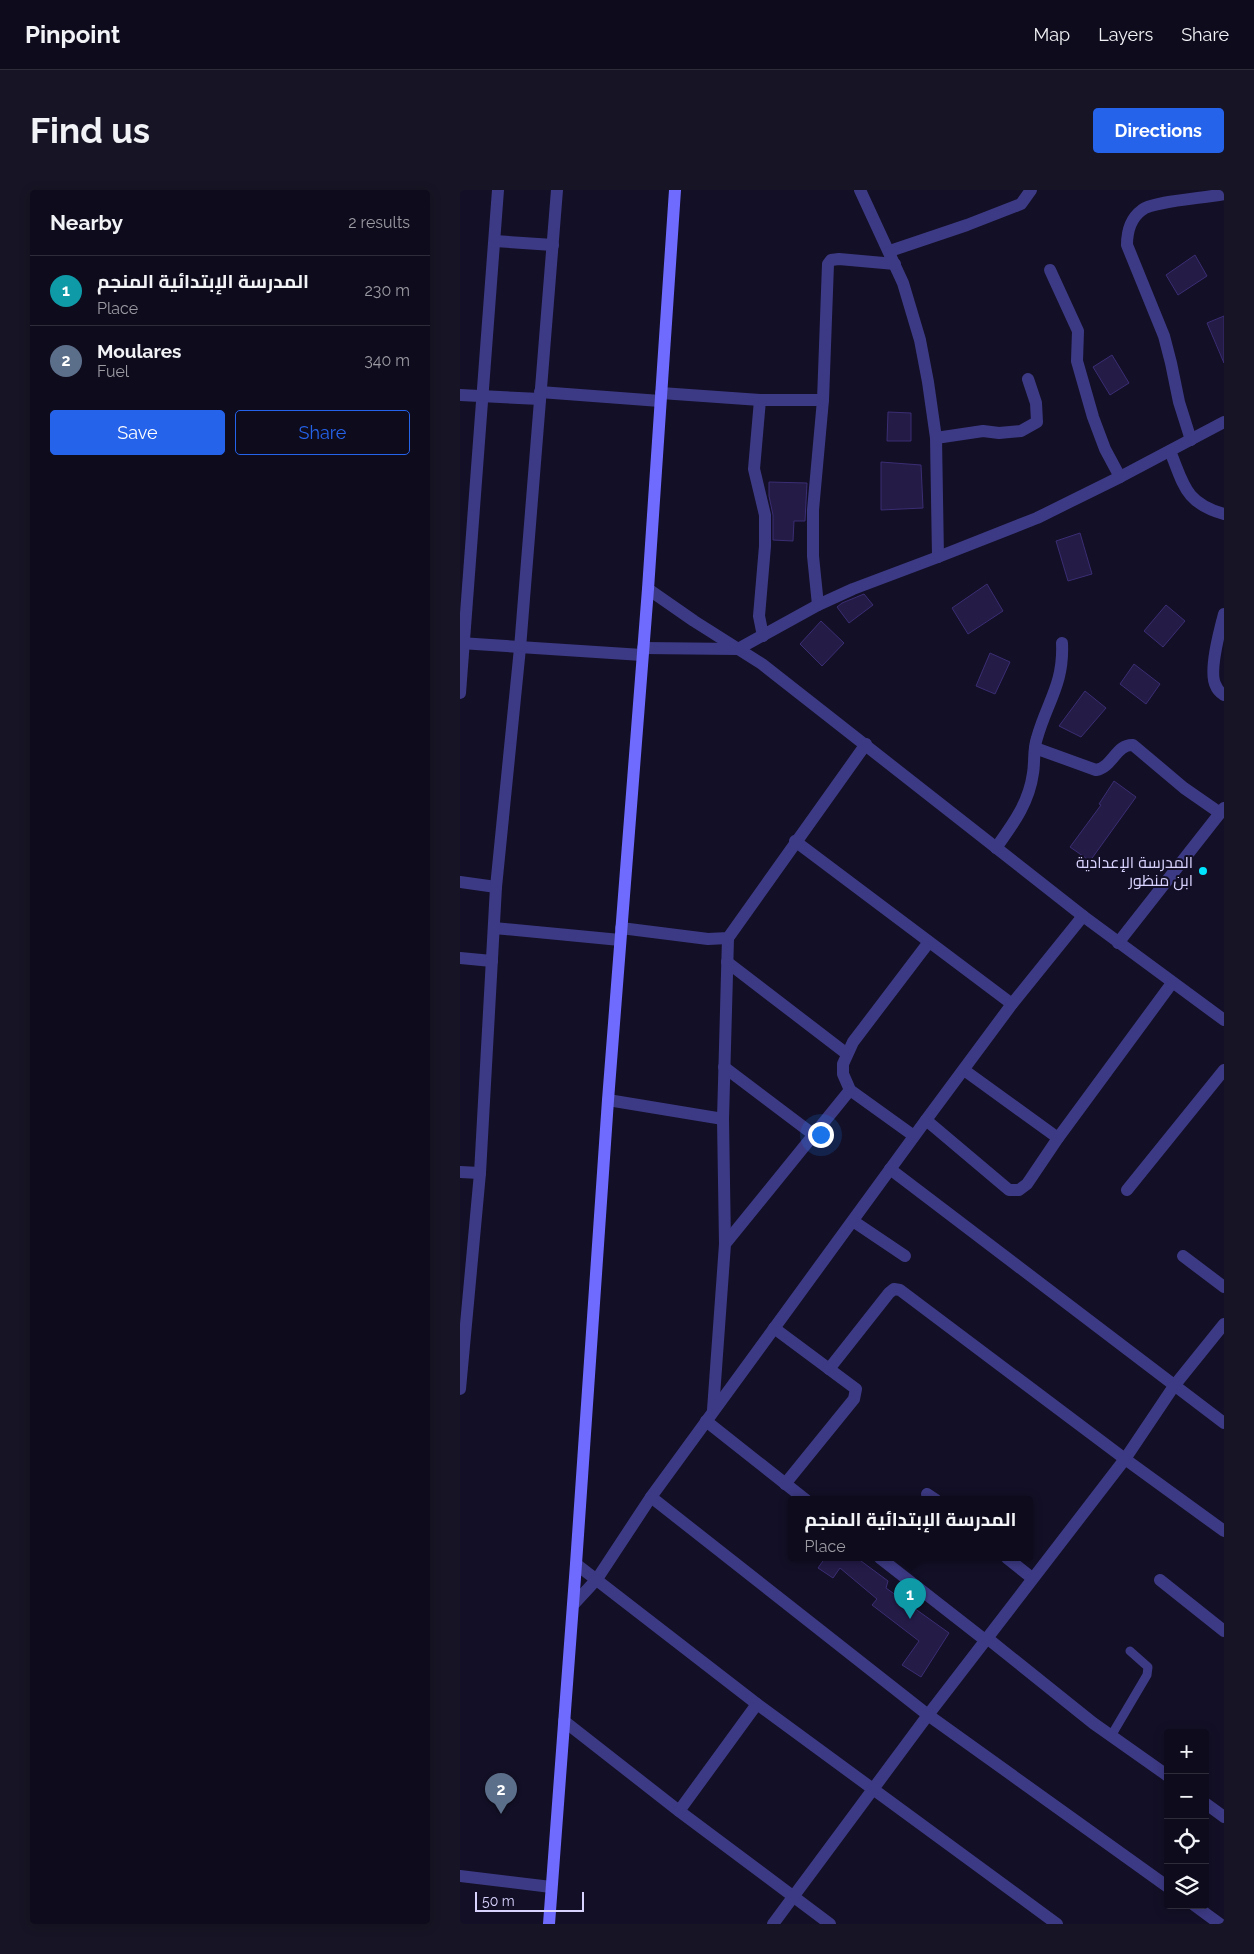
<!DOCTYPE html>
<html lang="en">
<head>
<meta charset="utf-8">
<style>
	:root { --surface:#0e0b1c; --page:#171425; --text:#f1f3f6; --muted:#9b9ba3; --line:#2e2b3b; --accent:#2563eb }
	body { margin:0; font-family:Raleway,Cairo,sans-serif; background:var(--page); color:var(--text) }
	.controls { position:absolute; right:15px; bottom:15px; display:grid; overflow:hidden; border-radius:5px; box-shadow:0 2px 12px #0003 }
	.controls button { width:45px; height:45px; display:grid; place-items:center; padding:0; border:0; border-bottom:1px solid var(--line); background:var(--surface); color:var(--text); font:25px sans-serif }
	.scale { position:absolute; left:15px; bottom:12px; width:109px; box-sizing:border-box; padding-left:5px; border:2px solid #d9d4ff; border-top:0; font-size:14px; line-height:18px; white-space:nowrap; color:#d9d4ff; -webkit-text-stroke:4px #130f26; paint-order:stroke }
	.you { position:absolute; left:360px; top:944px; width:18px; height:18px; margin:-12px; border:4px solid #fff; border-radius:50%; background:#1a73e8; box-shadow:0 0 0 8px #1a73e833 }
	.badge { display:grid; place-items:center; width:32px; height:32px; border-radius:50%; background:var(--accent); color:#fff; font-size:16px; font-weight:700 }
	.pin { position:absolute; translate:-50% -41px; filter:drop-shadow(0 1px 2px #0008) }
	.pin::after { content:''; position:absolute; top:26px; width:18px; height:15px; background:inherit; clip-path:polygon(0 0,100% 0,50% 100%) }
	.popup { position:absolute; left:328px; top:1306px; width:245px; height:65px; box-sizing:border-box; display:grid; place-content:center; border-radius:5px; background:var(--surface); filter:drop-shadow(0 1px 4px #0005); font-size:16px; white-space:nowrap; color:var(--muted) }
	.popup b { font-size:19px; color:var(--text) }
	.popup::after { content:''; position:absolute; left:50%; top:100%; margin-left:-10px; border:10px solid transparent; border-top-color:var(--surface) }
	.list { margin:0; padding:0; list-style:none }
	h2 { display:flex; justify-content:space-between; align-items:center; height:65px; margin:0; padding:0 20px; font-size:21px }
	h2 small { font-size:16px; font-weight:400; color:var(--muted) }
	.list li { display:grid; grid-template-columns:32px 1fr auto; gap:15px; align-items:center; box-sizing:border-box; height:70px; padding:0 20px; border-top:1px solid var(--line) }
	.list b { display:block; font-size:19px; white-space:nowrap }
	.list p { margin:0; font-size:16px; white-space:nowrap; color:var(--muted) }
	.list em { font-size:16px; font-style:normal; color:var(--muted) }
	.actions { display:flex; gap:10px; padding:15px 20px }
	.actions a { flex:1; padding:11px 0; border:1px solid var(--accent); border-radius:5px; text-align:center; font-size:18px; color:var(--accent) }
	.actions .main { background:var(--accent); color:#fff }
	.icon { flex:none; width:28px; height:28px; fill:none; stroke:currentColor; stroke-width:2; stroke-linecap:round; stroke-linejoin:round }
	.map { position:relative; flex:none; width:764px; height:1734px; overflow:hidden; border-radius:5px }
	header { display:flex; align-items:center; gap:30px; box-sizing:border-box; height:70px; padding:0 25px; background:var(--surface); border-bottom:1px solid var(--line) }
	header strong { font-size:24px }
	nav { display:flex; gap:28px; margin-inline-start:auto; font-size:18px }
	.intro { display:flex; align-items:center; justify-content:space-between; box-sizing:border-box; height:120px; padding:0 30px }
	h1 { margin:0; font-size:35px }
	.button { padding:12px 22px; border-radius:5px; background:var(--accent); color:#fff; font-size:18px; font-weight:700 }
	main { display:flex; gap:30px; padding:0 30px }
	aside { flex:1; background:var(--surface); border-radius:5px; box-shadow:0 2px 12px #0003 }
	.map>svg:first-child { display:block }
</style>
</head>
<body>
<header>
<strong>Pinpoint</strong>
<nav><a>Map</a><a>Layers</a><a>Share</a></nav>
</header>
<div class="intro"><h1>Find us</h1><a class="button">Directions</a></div>
<main>
<aside>
<h2>Nearby<small>2 results</small></h2>
<ul class="list">
<li><span class="badge" style="background:#0f9aa8">1</span><div><b>المدرسة الإبتدائية المنجم</b><p>Place</p></div><em>230 m</em></li>
<li><span class="badge" style="background:#5c6f8a">2</span><div><b>Moulares</b><p>Fuel</p></div><em>340 m</em></li>
</ul>
<div class="actions"><a class="main">Save</a><a>Share</a></div>
</aside>
<div class="map">
<svg width="764" height="1734" viewBox="0 0 764 1734">
	<rect width="100%" height="100%" fill="#130f26"/>
	<!-- building -->
	<g fill="#241b47" stroke="#3b2d73">
		<polygon points="735,65 747,86 718,105 706,85"/>
		<polygon points="764,126 764,173 747,133"/>
		<polygon points="652,165 669,193 650,205 633,177"/>
		<polygon points="428,222 451,223 451,251 427,251"/>
		<polygon points="421,272 461,275 463,318 421,320"/>
		<polygon points="309,292 347,293 345,331 334,331 333,351 313,350 313,325 309,306"/>
		<polygon points="620,343 632,384 608,391 596,351"/>
		<polygon points="527,394 543,421 508,444 492,418"/>
		<polygon points="404,404 413,415 389,433 377,417 382,413"/>
		<polygon points="706,415 725,431 703,457 684,441"/>
		<polygon points="361,431 384,453 362,476 340,454"/>
		<polygon points="530,463 550,472 535,504 516,496"/>
		<polygon points="674,474 700,494 686,514 660,494"/>
		<polygon points="625,501 646,518 621,547 599,536"/>
		<polygon points="654,591 676,607 630,671 610,657 641,615 639,614"/>
		<polygon points="365,1368 397,1368 428,1391 426,1398 489,1443 461,1487 442,1475 459,1451 412,1415 417,1409 380,1378 373,1388 358,1378"/>
	</g>
	<g fill="none" stroke-linecap="round" stroke-linejoin="round">
		<!-- lane -->
		<polyline stroke="#3d3a85" stroke-width="9" points="651,1546 687,1485 688,1477 670,1461"/>
		<!-- street -->
		<g stroke="#3d3a85" stroke-width="12">
			<polyline points="400,0 443,93 460,150 468,192 476,248 478,367"/>
			<polyline points="35,51 93,55"/>
			<polyline points="430,61 507,35 561,14 571,0"/>
			<polyline points="590,80 618,141 617,171 633,227 645,259 660,287"/>
			<polyline points="80,202 200,211"/>
			<polyline points="201,203 300,210 363,210"/>
			<polyline points="0,205 80,209"/>
			<polyline points="300,210 294,279 305,325 305,356 299,426 303,446"/>
			<polyline points="476,248 523,241 539,243 561,241 577,232 576,213 568,189"/>
			<path d="M731 250 719 212 711 173 704 146 667 55C667 42 671 28 682 20 693 11 747 8 764 4"/>
			<path d="M710 261C724 295 725 313 764 324"/>
			<polyline points="188,399 234,431 302,474 623,726 764,830"/>
			<polyline points="358,415 353,366 353,320 363,210 368,74 371,70 379,69 435,74"/>
			<path d="M764 424C760 439 748 483 756 496 757 499 761 503 764 505"/>
			<polyline points="0,453 182,465"/>
			<polyline points="183,458 278,459 358,415 393,399 478,367 577,328 660,287 764,232"/>
			<polyline points="0,503 38,0"/>
			<path d="M575 558 636 580C653 577 656 554 673 555L724 598 760 623"/>
			<polyline points="335,651 552,814"/>
			<path d="M536 658C553 634 569 613 573 583 575 572 573 559 577 548 587 512 604 494 602 453"/>
			<polyline points="0,692 36,697"/>
			<polyline points="34,738 160,750"/>
			<polyline points="161,738 248,749 268,748 406,554"/>
			<polyline points="658,753 764,618"/>
			<polyline points="0,768 32,771"/>
			<polyline points="267,772 387,864"/>
			<polyline points="264,877 354,945"/>
			<polyline points="504,880 598,948"/>
			<polyline points="148,910 263,929"/>
			<polyline points="466,930 549,1000 559,1000 567,994 598,948 712,793"/>
			<polyline points="454,946 390,900 383,884 383,874 393,852 469,752"/>
			<polyline points="430,979 764,1233"/>
			<polyline points="0,982 20,983"/>
			<polyline points="667,1000 764,880"/>
			<polyline points="393,1031 445,1066"/>
			<polyline points="265,1054 263,929 268,748"/>
			<polyline points="723,1066 764,1097"/>
			<polyline points="314,1138 396,1199 394,1209 325,1294"/>
			<polyline points="369,1179 429,1103 434,1099 440,1100 665,1269 764,1341"/>
			<polyline points="0,1199 20,983 36,697 60,458 97,0"/>
			<polyline points="253,1220 265,1054 390,900"/>
			<polyline points="246,1231 346,1310"/>
			<polyline points="467,1304 476,1310"/>
			<polyline points="191,1307 468,1525 708,1697"/>
			<polyline points="420,1368 525,1450"/>
			<polyline points="547,1368 572,1388"/>
			<polyline points="116,1374 297,1514 597,1734"/>
			<polyline points="700,1390 764,1441"/>
			<polyline points="113,1415 137,1389 191,1307 466,930 552,814 623,726"/>
			<polyline points="527,1448 633,1533 708,1586"/>
			<polyline points="104,1531 219,1621 370,1734"/>
			<polyline points="745,1613 764,1627"/>
			<polyline points="219,1621 297,1514"/>
			<polyline points="0,1686 91,1697"/>
			<polyline points="734,1715 760,1734"/>
			<polyline points="313,1734 468,1525 665,1269 714,1196 764,1134"/>
		</g>
		<!-- secondary -->
		<polyline stroke="#6f6bff" stroke-width="12" points="89,1734 116,1374 148,910 188,399 215,0"/>
	</g>
	<!-- markers -->
	<circle fill="#00e5ff" stroke="#130f26" stroke-width="2" cx="743" cy="681" r="5"/>
	<g text-anchor="middle" dominant-baseline="central" stroke-width="4" stroke-linejoin="round" paint-order="stroke">
		<!-- poi labels -->
		<g font-size="16" fill="#d9d4ff" stroke="#130f26" text-anchor="end">
			<text x="733" y="672">المدرسة الإعدادية<tspan x="733" dy="18">ابن منظور</tspan></text>
		</g>
	</g>
</svg>
<div class="controls">
<button>+</button>
<button>−</button>
<button><svg class="icon" aria-label="locate" viewBox="0 0 24 24"><circle cx="12" cy="12" r="6"/><path d="M12 2v4M12 18v4M2 12h4M18 12h4"/></svg></button>
<button><svg class="icon" aria-label="layers" viewBox="0 0 24 24"><path d="M12 4l9 5-9 5-9-5zM3 14l9 5 9-5"/></svg></button>
</div>
<div class="scale">50 m</div>
<div class="you"></div>
<div class="pin badge" style="left:450px;top:1429px;background:#0f9aa8">1</div>
<div class="popup"><b>المدرسة الإبتدائية المنجم</b>Place</div>
<div class="pin badge" style="left:41px;top:1624px;background:#5c6f8a">2</div>
</div>
</main>
</body>
</html>
